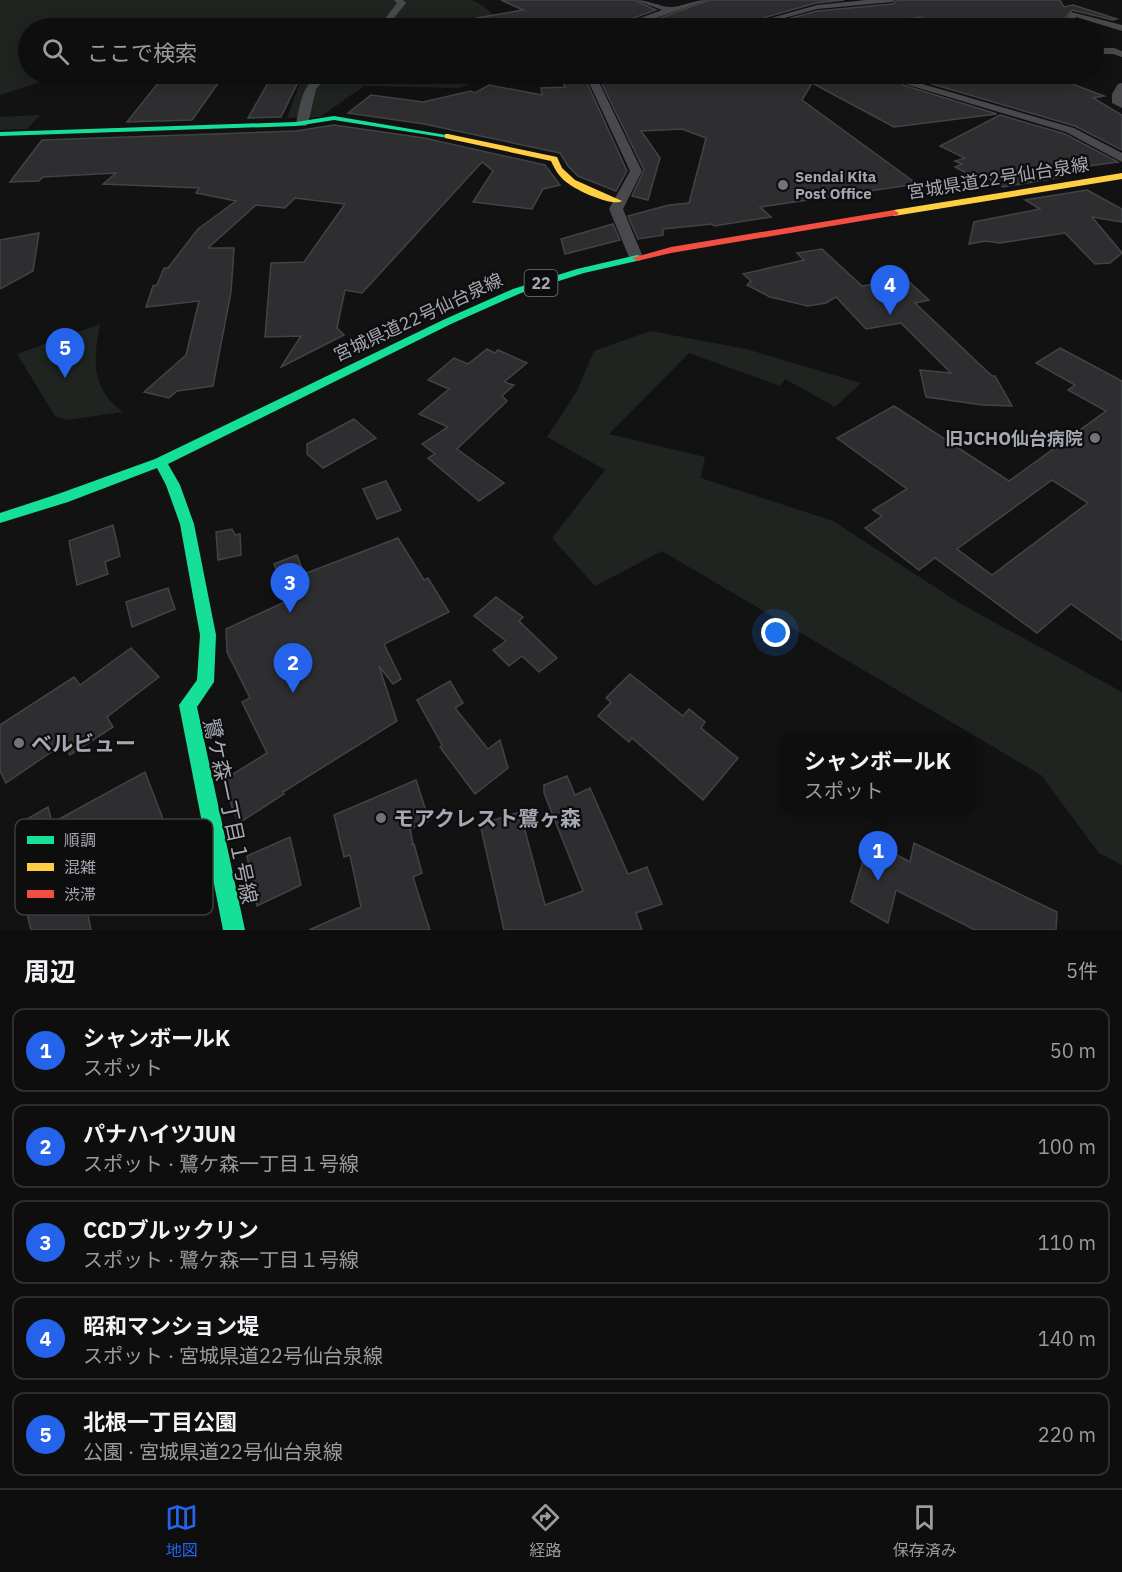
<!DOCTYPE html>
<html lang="ja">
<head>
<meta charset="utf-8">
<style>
	:root { --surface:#0e0e0e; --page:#1c1c1c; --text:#f1f3f6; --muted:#9b9c9e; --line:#2e2e2e; --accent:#2563eb }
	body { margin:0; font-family:"IBM Plex Sans","Noto Sans JP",sans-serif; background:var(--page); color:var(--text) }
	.you { position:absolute; left:776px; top:633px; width:21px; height:21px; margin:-15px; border:4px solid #fff; border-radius:50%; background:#1a73e8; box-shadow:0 0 0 9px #1a73e833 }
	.badge { display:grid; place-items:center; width:39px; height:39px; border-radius:50%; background:var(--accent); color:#fff; font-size:20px; font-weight:700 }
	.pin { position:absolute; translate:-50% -50px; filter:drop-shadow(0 2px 3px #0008) }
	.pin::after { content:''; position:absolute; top:32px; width:21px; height:18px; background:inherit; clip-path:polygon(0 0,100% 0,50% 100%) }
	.popup { position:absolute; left:780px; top:734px; width:195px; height:78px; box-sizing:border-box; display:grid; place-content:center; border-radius:12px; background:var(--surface); filter:drop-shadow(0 2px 4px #0005); font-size:20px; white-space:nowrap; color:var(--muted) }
	.popup b { font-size:22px; color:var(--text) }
	.popup::after { content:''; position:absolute; left:50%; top:100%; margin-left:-12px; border:12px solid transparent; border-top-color:var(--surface) }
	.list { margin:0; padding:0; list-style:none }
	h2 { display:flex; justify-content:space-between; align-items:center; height:78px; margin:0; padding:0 24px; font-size:26px }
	h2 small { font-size:20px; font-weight:400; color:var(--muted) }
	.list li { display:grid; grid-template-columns:39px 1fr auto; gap:18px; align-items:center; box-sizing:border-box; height:84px; margin:0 12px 12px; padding:0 12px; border:2px solid var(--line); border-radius:12px }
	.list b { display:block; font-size:22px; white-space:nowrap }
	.list p { margin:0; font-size:20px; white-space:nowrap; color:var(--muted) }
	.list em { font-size:20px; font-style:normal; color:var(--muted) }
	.icon { flex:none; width:33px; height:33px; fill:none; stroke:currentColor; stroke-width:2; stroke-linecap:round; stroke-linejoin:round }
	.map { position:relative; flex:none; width:1122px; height:930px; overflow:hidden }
	.search { position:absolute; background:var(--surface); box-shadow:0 3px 15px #0003; left:18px; right:18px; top:18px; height:66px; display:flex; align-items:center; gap:15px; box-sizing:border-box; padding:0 21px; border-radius:33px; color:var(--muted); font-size:22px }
	.sheet { height:558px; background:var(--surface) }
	nav { display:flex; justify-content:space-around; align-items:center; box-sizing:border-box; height:84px; border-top:2px solid var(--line); background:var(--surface); font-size:16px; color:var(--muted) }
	nav a { display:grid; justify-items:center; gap:3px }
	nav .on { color:var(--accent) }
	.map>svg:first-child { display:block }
</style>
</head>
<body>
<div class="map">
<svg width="1122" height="930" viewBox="0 0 1122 930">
	<rect width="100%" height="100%" fill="#121213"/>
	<!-- green -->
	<g fill="#1f2420">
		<path d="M0 0H472C489 6 497 23 514 28H28V74H65L0 95Z"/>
		<polygon points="303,74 490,74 460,88 364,86 320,117 287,118"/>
		<polygon points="40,115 27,129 0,130 0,117"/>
		<path d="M100 324C95 352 90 379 112 403 115 406 119 409 123 412L66 420 55 416 17 354Z"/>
		<polygon points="650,331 746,349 861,383 835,407 785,379 780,386 689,353 609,434 705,457 701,478 833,521 961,604 1122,692 1122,865 1099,853 1041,775 662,551 595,586 552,538 605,470 547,437 577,391 594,351"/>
	</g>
	<!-- building -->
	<g fill="#2e2e30" stroke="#424346" stroke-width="1.5" fill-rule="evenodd">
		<polygon points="501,0 634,0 656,10 617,24 615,28 477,28 477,18 523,10"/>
		<polygon points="709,0 844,0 816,3 735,26 734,28 633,28"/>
		<polygon points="898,0 1060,0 1064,7 1073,5 1117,19 1113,20 1072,10 1056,28 953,28 952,26 919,17 871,26 869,28 755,28 817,11 892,4"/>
		<polygon points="273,74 302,74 281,117 248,118"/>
		<polygon points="564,74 583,74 627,171 616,191 578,176 568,166 560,153 424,124 348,113 371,95 423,102 471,91 475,93 489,85 542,95 541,88 565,87 563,83 568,82"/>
		<polygon points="597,74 919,74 904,82 903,85 997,114 894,127 812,83 802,100 917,184 760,207 771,217 714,226 712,224 663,229 663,235 638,239 628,216 669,205 689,203 706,138 682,129 641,131 660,158 648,200 632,196 644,170"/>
		<polygon points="937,74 1046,74 1104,96 1093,98 1122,115 1122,150 1075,126 925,82"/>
		<polygon points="224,75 192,120 127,122 163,77"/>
		<polygon points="1000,115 1065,134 1118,162 1051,171 1062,177 1003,187 986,177 976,178 955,167 962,164 955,161 965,158 940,146"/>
		<polygon points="334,125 424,138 545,165 560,185 543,189 532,209 473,202 493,171 482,162 362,293 345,290 337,328 344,335 281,367 301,336 265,337 271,263 304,262 345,204 295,198 285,208 256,205 208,248 234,248 231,292 213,386 177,391 169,398 144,392 186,355 199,301 146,307 153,286 157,285 164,268 168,268 198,229 236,201 196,193 199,188 103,184 116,173 43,177 39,181 10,182 42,140 296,131"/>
		<polygon points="1087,190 1122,209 1122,222 1092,217 1122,253 1110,263 1095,264 1065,233 1000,243 985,241 969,244 974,222 1040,209 1025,200"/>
		<polygon points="613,224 620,240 565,254 561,239"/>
		<polygon points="39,233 33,271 0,289 0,240"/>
		<polygon points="822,249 862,286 906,279 929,300 915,303 992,376 995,376 1012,406 983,405 926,397 920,370 951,373 901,323 866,329 836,297 826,303 808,306 770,297 747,285 751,281 743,274 804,260 797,253"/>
		<path d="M1060 348 1122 381V640L1071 604 1037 633 935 558 919 570 865 528 882 516 873 510 907 489 837 438 894 406 1009 481 1106 411 1068 390 1075 385 1036 363ZM1052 480 1088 503 992 575 957 549Z"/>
		<polygon points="487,349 495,353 498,350 527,363 504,382 514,385 502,396 507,401 457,449 504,483 479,501 428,458 435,454 422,444 448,427 419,414 449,389 428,380 454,358 468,364"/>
		<polygon points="354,419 376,438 323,468 307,454 307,444"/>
		<polygon points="386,481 401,510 377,519 363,489"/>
		<polygon points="113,525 120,556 105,562 108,574 77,585 69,541"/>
		<polygon points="232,529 235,535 240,534 241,555 218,560 216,532"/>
		<polygon points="398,538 424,580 428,578 449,612 384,644 401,679 393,684 379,666 397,721 283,792 284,794 239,823 232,807 225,779 267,753 242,702 250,698 227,652 226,629 289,600 274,564 297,555 304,574"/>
		<polygon points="168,588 175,609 132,627 126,602"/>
		<polygon points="496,597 523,617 519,621 557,658 539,672 522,656 509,666 493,650 506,641 474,616"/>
		<polygon points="131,648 159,677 107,717 113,727 70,755 63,744 6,783 0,771 0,725 74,677 80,685"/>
		<polygon points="630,674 683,716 689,709 705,722 701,728 738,758 703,800 632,738 629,742 598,716 611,702 606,698"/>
		<polygon points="450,681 463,703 455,708 488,749 500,740 508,768 475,794 440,747 442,745 417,700"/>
		<polygon points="145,772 163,819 79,871 91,930 31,930 21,890 35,882 27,851 35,846 27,819 48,807 52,823"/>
		<polygon points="567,776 575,795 590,788 628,874 647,867 662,904 636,913 642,930 504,930 480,824 520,812 545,905 583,891 544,793 544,785"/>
		<polygon points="416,780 429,820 410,829 413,843 411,845 414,844 422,873 413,877 430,930 309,930 361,907 350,855 344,857 334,815"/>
		<polygon points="290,837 301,885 257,906 247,856"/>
		<polygon points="869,840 910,862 914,843 1057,912 1056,930 975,930 896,890 888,923 851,902"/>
	</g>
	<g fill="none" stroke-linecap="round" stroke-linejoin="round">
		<!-- street -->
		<g fill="#48494c" fill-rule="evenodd">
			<polygon points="394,0 403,0 406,3 386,28 378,28 397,3"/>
			<path d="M636 0C648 0 658 6 669 7 679 8 694 0 707 0L628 28H617L618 26 662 10Z"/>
			<polygon points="866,0 896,0 892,2 817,9 748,28 736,28 817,5"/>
			<polygon points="1071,12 1122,25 1122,31 1076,17 1066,28 1058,28"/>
			<path d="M919 19 951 28C940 29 930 25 918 25 902 24 887 30 871 28Z"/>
			<polygon points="1094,48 1114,48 1122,51 1122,57 1113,54 1094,54"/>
			<path d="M319 74H330L316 89 308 124 306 126H298L296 124C300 105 302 85 319 74Z"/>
			<polygon points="585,74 595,74 642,171 623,209 643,257 641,260 631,260 629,257 609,209 630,171"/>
			<polygon points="923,74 935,74 919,83 1074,128 1122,153 1122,162 1066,132 905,84"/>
			<polygon points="1122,83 1122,108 1112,103 1112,94 1118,84"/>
		</g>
		<!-- fast -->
		<g fill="#16e098" fill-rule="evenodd">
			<polygon points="334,116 452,136 448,138 334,120 296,126 0,136 0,132 296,122"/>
			<polygon points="637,255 641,256 641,260 584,273 521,293 451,324 168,464 180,485 194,524 216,635 214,682 197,707 245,930 223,930 179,705 197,680 200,635 180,524 166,485 157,468 68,502 0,523 0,513 58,494 155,459 443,320 513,289 577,269"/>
		</g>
		<!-- slow -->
		<g fill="#ffcf43" fill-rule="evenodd">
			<path d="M448 134 557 157 562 168 575 180 622 201C613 207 578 191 569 184 560 178 555 170 551 161L445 138V134Z"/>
			<polygon points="1122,173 1122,179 894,216 889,213 894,210"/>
		</g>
		<!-- jam -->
		<polygon fill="#f24e42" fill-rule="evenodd" points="894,210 899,213 897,215 671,253 637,261 632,258 671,247"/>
	</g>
	<!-- markers -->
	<g fill="#72747a" stroke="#0d0d0e" stroke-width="2">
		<circle cx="783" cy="185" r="6"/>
		<circle cx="1095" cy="438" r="6"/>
		<circle cx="19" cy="743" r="6"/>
		<circle cx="381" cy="818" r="6"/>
	</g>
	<g text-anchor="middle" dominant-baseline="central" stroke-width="4.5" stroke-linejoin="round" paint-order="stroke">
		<!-- far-poi labels -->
		<g font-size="15" font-weight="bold" fill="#a5a8b2" stroke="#0d0d0e" text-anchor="start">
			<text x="795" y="176">Sendai Kita<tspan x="795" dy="17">Post Office</tspan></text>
		</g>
		<!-- shield labels -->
		<rect fill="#0d0d0e" stroke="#777a81" stroke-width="1.5" x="524.5" y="270" width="33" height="26" rx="4.5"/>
		<g font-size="16" font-weight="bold" fill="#a5a8b2">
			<text x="541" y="283">22</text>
		</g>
		<!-- street labels -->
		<g font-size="18" fill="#a5a8b2" stroke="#0d0d0e">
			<text transform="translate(998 178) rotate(-9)">宮城県道22号仙台泉線</text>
			<text transform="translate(418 317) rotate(-25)">宮城県道22号仙台泉線</text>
		</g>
		<!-- poi labels -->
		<g font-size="18" font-weight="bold" fill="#a5a8b2" stroke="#0d0d0e" text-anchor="end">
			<text x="1083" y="438">旧JCHO仙台病院</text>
		</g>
		<!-- near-poi labels -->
		<g font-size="21" font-weight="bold" fill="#a5a8b2" stroke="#0d0d0e" text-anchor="start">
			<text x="31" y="743">ベルビュー</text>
			<text x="393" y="818">モアクレスト鷺ヶ森</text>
		</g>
		<!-- near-street labels -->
		<g font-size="21" fill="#a5a8b2" stroke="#0d0d0e">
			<text transform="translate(231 811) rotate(78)">鷺ケ森一丁目１号線</text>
		</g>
	</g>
	<!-- legend -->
	<rect x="15" y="819" width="198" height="96" rx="9" fill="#0d0d0e" stroke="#3b3c3f" stroke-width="1.5"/>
	<rect x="27" y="836" width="27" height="8" fill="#16e098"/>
	<rect x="27" y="863" width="27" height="8" fill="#ffcf43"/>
	<rect x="27" y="890" width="27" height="8" fill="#f24e42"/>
	<g font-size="16" fill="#a5a8b2">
		<text x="64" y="846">順調</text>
		<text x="64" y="873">混雑</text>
		<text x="64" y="900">渋滞</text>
	</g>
</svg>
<div class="you"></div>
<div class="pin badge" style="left:878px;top:881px">1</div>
<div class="popup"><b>シャンボールK</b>スポット</div>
<div class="pin badge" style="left:293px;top:693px">2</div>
<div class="pin badge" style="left:290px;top:613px">3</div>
<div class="pin badge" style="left:890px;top:315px">4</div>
<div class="pin badge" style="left:65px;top:378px">5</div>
<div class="search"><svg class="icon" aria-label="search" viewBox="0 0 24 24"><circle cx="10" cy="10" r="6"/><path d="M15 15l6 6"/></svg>ここで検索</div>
</div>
<section class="sheet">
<h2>周辺<small>5件</small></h2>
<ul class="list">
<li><span class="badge">1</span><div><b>シャンボールK</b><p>スポット</p></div><em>50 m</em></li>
<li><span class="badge">2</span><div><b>パナハイツJUN</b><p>スポット · 鷺ケ森一丁目１号線</p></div><em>100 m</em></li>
<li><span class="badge">3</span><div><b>CCDブルックリン</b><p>スポット · 鷺ケ森一丁目１号線</p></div><em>110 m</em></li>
<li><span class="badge">4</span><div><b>昭和マンション堤</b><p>スポット · 宮城県道22号仙台泉線</p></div><em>140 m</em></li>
<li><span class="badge">5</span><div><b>北根一丁目公園</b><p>公園 · 宮城県道22号仙台泉線</p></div><em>220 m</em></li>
</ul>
</section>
<nav>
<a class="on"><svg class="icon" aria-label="map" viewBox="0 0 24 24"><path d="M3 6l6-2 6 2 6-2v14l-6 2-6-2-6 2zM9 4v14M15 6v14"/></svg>地図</a>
<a><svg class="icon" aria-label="directions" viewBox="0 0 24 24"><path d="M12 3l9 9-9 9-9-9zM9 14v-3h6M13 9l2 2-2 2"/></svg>経路</a>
<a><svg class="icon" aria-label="saved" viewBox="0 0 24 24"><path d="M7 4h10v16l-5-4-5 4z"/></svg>保存済み</a>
</nav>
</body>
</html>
